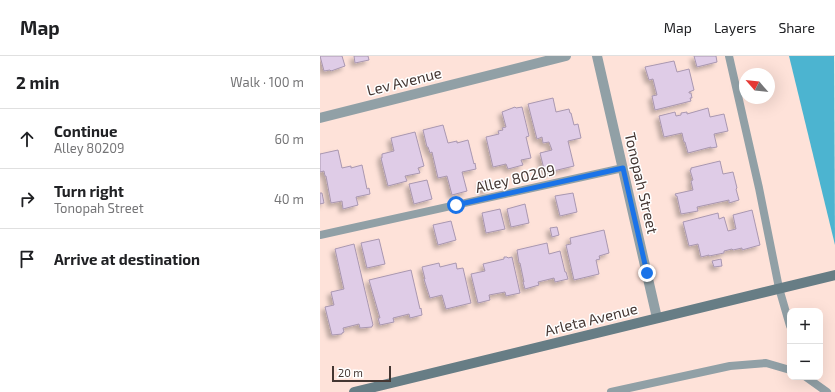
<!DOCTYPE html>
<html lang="en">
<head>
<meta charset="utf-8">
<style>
	:root { --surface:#fff; --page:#f2f2f2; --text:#202124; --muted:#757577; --line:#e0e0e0 }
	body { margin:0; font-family:"Exo 2",sans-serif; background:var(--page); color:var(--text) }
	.controls { position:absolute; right:12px; bottom:12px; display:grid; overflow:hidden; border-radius:8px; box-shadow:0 4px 16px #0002 }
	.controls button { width:36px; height:36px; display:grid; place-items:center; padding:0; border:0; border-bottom:1px solid var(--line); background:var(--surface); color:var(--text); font:20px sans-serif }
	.compass { position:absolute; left:419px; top:12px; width:36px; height:36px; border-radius:50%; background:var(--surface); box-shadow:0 4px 16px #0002; rotate:298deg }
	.scale { position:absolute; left:12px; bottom:10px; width:59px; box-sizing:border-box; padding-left:4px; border:2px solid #443632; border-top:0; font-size:11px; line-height:14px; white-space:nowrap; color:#443632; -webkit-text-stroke:3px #fff; paint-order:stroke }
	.stop { position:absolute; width:12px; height:12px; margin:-9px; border:3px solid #1a73e8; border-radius:50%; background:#fff }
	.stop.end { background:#1a73e8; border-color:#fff; box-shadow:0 1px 4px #0008 }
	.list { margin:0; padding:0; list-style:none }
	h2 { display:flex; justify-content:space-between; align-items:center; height:52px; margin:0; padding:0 16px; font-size:17px }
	h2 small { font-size:13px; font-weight:400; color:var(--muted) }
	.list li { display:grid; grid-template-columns:26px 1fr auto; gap:12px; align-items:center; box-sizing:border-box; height:60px; padding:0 16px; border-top:1px solid var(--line) }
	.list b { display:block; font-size:15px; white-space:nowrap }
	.list p { margin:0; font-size:13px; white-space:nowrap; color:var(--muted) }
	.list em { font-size:13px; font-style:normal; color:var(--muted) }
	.icon { flex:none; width:22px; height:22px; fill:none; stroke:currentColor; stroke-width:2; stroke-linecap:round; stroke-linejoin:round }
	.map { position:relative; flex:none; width:515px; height:336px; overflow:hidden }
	header { display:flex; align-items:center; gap:24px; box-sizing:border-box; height:56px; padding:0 20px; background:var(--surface); border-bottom:1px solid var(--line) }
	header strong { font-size:19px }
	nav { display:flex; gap:22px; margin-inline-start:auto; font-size:14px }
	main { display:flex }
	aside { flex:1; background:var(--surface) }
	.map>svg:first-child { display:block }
</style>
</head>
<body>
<header>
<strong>Map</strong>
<nav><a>Map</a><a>Layers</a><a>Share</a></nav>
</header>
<main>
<aside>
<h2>2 min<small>Walk · 100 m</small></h2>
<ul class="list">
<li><svg class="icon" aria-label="ahead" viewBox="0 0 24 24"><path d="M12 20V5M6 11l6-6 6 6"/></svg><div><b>Continue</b><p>Alley 80209</p></div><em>60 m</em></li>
<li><svg class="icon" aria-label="right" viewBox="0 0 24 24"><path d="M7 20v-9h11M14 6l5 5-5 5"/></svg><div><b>Turn right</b><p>Tonopah Street</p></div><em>40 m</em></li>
<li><svg class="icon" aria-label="arrive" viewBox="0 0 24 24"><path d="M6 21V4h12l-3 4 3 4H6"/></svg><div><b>Arrive at destination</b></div></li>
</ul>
</aside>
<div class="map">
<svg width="515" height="336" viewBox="0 0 515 336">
	<defs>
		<filter id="shadow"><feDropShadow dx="-3.5" dy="3.5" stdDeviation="2" flood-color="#0004"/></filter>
	</defs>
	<rect width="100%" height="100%" fill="#fee2d9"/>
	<!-- water -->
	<polygon fill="#4cb4d0" points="469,0 514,0 515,189"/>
	<!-- building -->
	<g fill="#dfcce7" stroke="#a997b0" filter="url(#shadow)">
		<polygon points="0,0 22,0 25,10 11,15 10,14 4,15"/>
		<polygon points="34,0 48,0 49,4 35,7"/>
		<polygon points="374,0 396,0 397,6 377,11"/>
		<polygon points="354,5 357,16 369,13 374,34 369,36 369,37 371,37 372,42 370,42 371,45 335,54 332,40 337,39 333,23 329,24 325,11"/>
		<polygon points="233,42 236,56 249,53 250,57 251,57 254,69 258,68 261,82 248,85 254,110 225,117 220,97 232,94 229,86 223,87 222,81 217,83 208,48"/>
		<polygon points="195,51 196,52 202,51 209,80 206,81 211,102 201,104 203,109 188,113 186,108 173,111 166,81 179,78 178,75 183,74 182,72 186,71 182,56"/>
		<polygon points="388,52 390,61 404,58 408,75 394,78 397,91 391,92 391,91 368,97 365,86 364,86 362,77 344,81 339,60 355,56 356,60 361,59 361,57 367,56 367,58"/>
		<polygon points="123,69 128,87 137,85 137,87 148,84 154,108 155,107 156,113 142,116 147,135 132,139 127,120 118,122 112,96 110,97 108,91 107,91 103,74"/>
		<polygon points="95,76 104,110 98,112 100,117 85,120 87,125 68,130 61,102 62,102 62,98 74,95 71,82"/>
		<polygon points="18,94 22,112 31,110 31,112 42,109 47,133 49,132 50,138 36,141 38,149 23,153 22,145 11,147 6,120 5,120 4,115 0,116 0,98"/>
		<polygon points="400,105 403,118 413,116 417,132 416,133 419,144 409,147 409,144 377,151 378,155 361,158 357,140 356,140 355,138 373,134 371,125 373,124 370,114 371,114 371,112"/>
		<polygon points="107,124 112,143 94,148 89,128"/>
		<polygon points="167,124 169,134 163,135 161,126"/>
		<polygon points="0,137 2,137 4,147 0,148"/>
		<polygon points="253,137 257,156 240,160 235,140"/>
		<polygon points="205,148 209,167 191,171 187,153"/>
		<polygon points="180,153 185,173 166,177 162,157"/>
		<polygon points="432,154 440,189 422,194 422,192 413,194 412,193 404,195 404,197 389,200 389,199 381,201 378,188 369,190 363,166 398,157 399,163 404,161 408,175 416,173 413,159"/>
		<polygon points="131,165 136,184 118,189 113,169"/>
		<polygon points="237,171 239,179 232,181 230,172"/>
		<polygon points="284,174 289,197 279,200 280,203 276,204 279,218 254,224 246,189 251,188 250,182"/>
		<polygon points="59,183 65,208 47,212 41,187"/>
		<polygon points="227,187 229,198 240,195 245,216 246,216 248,223 235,226 234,222 218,226 219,229 205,233 203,226 204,226 200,207 199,207 197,194"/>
		<polygon points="34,188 53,269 52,270 52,271 40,272 39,268 23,272 24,276 22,277 22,278 12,279 5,251 14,249 11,236 24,233 15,193"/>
		<polygon points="184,201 187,201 188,202 192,201 200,237 186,240 185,236 169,239 170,244 158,247 151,218 165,215 163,208 184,203"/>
		<polygon points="401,203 402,210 394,211 392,205"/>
		<polygon points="119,207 120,211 136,207 137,213 143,212 151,247 126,253 122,239 110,242 104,223 105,223 102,211"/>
		<polygon points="91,214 100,253 101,252 102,259 90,262 89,258 73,262 74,266 60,269 58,262 60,262 49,224"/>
	</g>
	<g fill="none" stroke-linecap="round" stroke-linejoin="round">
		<!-- service -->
		<g stroke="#91a0a6" stroke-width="8">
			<polyline points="409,0 439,132 459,232 470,270"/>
			<polyline points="0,179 303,112"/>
			<polyline points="486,321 507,336"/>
			<polyline points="291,336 410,310 446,307 470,314"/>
		</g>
		<!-- minor -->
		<g stroke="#91a0a6" stroke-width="10">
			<polyline points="277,0 337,262"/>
			<polyline points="0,62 246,0"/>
		</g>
		<!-- secondary -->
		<polyline stroke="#677d85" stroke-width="10" points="34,336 515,219"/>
	</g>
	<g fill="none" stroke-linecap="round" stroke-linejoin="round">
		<!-- route -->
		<polyline stroke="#1a73e8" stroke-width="5" points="136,149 303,112 327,217"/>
	</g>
	<g text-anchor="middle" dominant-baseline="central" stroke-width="3" stroke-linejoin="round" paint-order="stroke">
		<!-- street labels -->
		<g font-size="15" fill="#443632" stroke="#fff">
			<text transform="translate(84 25) rotate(-14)">Lev Avenue</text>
			<text transform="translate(195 122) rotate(-13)">Alley 80209</text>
			<text transform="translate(322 127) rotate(77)">Tonopah Street</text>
			<text transform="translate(271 263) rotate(-14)">Arleta Avenue</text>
		</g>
	</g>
</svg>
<div class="controls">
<button>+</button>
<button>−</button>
</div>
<svg class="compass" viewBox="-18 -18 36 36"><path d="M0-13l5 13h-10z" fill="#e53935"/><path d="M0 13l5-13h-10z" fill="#757577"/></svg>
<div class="scale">20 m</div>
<div class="stop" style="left:136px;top:149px"></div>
<div class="stop end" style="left:327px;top:217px"></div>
</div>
</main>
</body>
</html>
